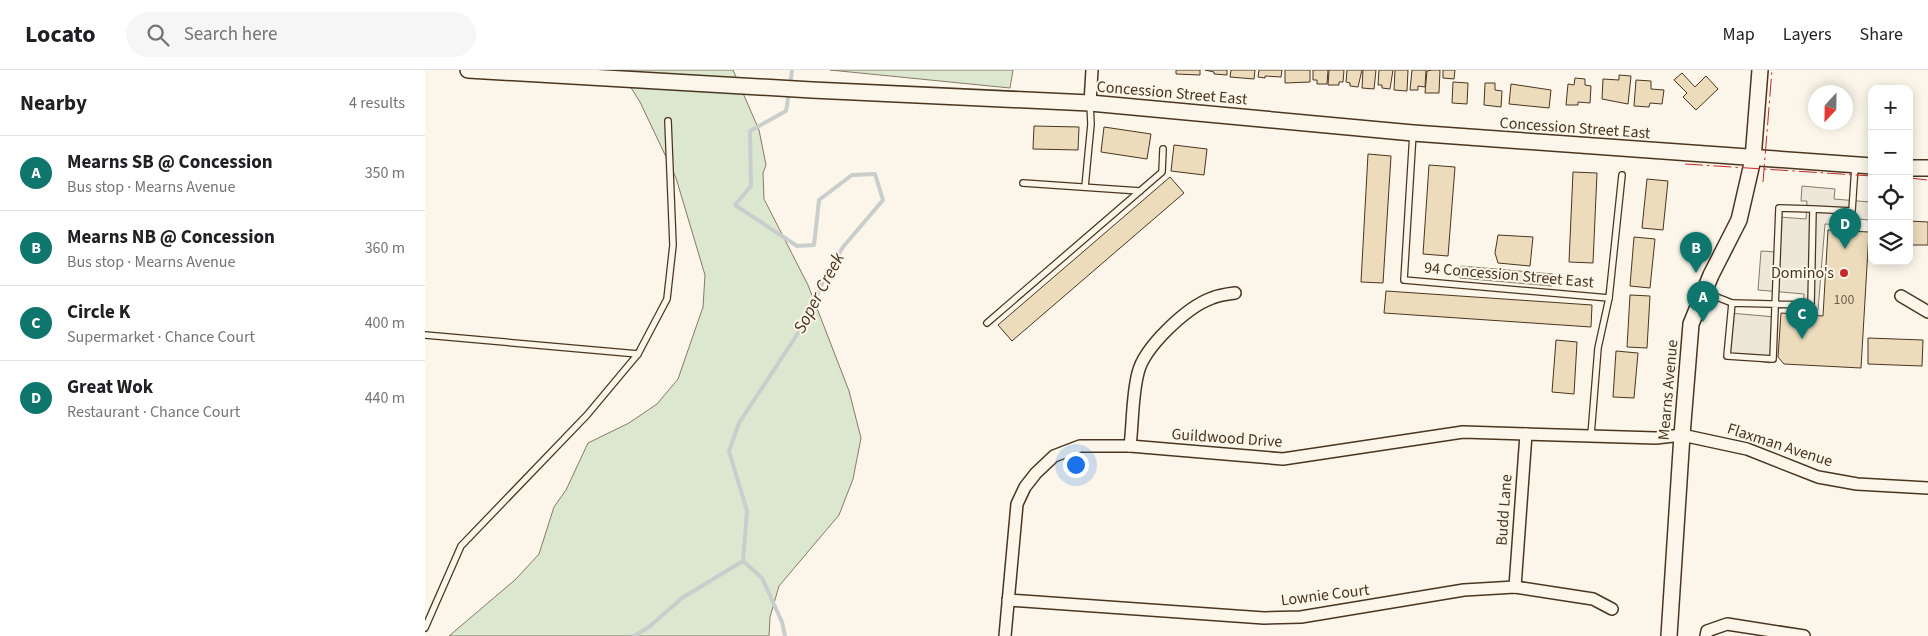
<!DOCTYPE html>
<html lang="en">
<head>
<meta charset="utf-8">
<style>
	:root { --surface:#fff; --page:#f6f6f6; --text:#202124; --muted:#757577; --line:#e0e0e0; --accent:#0f766e }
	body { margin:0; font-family:"Source Sans 3",sans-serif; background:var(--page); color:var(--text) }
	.controls { position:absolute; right:15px; top:15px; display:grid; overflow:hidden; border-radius:10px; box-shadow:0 2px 12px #0003 }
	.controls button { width:45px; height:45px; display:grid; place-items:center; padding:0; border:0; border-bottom:1px solid var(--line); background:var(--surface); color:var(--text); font:25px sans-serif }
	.compass { position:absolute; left:1383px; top:15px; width:45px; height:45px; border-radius:50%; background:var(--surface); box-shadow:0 2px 12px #0003; rotate:202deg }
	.you { position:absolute; left:650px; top:394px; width:18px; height:18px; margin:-12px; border:4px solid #fff; border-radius:50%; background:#1a73e8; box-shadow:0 0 0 8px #1a73e833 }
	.badge { display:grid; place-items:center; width:32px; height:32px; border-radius:50%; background:var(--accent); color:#fff; font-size:16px; font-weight:700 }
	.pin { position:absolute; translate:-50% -41px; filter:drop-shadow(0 1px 2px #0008) }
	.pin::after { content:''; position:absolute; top:26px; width:18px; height:15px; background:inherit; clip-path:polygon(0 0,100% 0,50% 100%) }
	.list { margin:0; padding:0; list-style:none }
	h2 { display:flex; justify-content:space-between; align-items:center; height:65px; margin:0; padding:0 20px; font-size:21px }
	h2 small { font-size:16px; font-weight:400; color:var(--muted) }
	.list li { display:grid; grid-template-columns:32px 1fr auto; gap:15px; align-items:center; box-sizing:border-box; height:75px; padding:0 20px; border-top:1px solid var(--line) }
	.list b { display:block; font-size:19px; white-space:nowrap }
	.list p { margin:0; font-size:16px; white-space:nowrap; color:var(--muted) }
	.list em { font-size:16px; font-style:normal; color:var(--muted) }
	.icon { flex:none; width:28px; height:28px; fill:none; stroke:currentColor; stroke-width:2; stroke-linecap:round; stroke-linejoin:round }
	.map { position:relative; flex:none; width:1503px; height:566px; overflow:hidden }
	header { display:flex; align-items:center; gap:30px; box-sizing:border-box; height:70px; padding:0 25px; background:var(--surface); border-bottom:1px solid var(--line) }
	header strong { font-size:24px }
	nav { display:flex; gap:28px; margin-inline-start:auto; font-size:18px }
	.search { width:350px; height:45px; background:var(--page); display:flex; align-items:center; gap:12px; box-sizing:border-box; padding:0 18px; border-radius:28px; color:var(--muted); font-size:19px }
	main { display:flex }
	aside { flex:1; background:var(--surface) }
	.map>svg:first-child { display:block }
</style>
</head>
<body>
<header>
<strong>Locato</strong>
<div class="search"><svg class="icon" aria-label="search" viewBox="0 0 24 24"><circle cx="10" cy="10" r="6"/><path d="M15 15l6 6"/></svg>Search here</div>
<nav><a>Map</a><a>Layers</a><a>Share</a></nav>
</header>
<main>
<aside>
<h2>Nearby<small>4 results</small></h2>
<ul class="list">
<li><span class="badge">A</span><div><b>Mearns SB @ Concession</b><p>Bus stop · Mearns Avenue</p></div><em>350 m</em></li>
<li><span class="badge">B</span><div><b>Mearns NB @ Concession</b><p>Bus stop · Mearns Avenue</p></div><em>360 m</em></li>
<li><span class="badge">C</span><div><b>Circle K</b><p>Supermarket · Chance Court</p></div><em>400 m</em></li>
<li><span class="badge">D</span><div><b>Great Wok</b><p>Restaurant · Chance Court</p></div><em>440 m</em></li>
</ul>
</aside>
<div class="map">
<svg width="1503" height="566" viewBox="0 0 1503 566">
	<rect width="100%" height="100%" fill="#fbf6e9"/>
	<!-- green -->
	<g fill="#dce7d0" stroke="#887966">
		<polygon points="195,0 308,0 334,60 341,95 338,103 339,129 383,215 424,321 436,368 428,409 414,445 354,516 345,547 344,566 24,566 91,509 114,484 129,437 141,420 163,373 204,353 232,334 253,309 278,237 280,205 251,108 215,32"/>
		<polygon points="405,0 588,0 585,18"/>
	</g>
	<!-- parking -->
	<g fill="#ede7d9" stroke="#887966">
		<polygon points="1377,116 1410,119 1409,129 1445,132 1444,150 1432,149 1431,156 1400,154 1393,240 1378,239 1379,224 1333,220 1336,181 1352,182 1355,147 1381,149 1382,131 1376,131"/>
		<polygon points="1036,196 1128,204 1127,216 1035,208"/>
		<polygon points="1305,243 1350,247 1345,293 1302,286"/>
	</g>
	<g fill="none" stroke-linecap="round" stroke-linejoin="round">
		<!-- stream -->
		<g stroke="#c9cecd" stroke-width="4">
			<polyline points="365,16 367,0"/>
			<polyline points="318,491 322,441 304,381 314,353 381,251 400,207 418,177 458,130 450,104 427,105 394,130 389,175 372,176 310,135 326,116 325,61 361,41 364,23"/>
			<polyline points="318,491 337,508 357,552 360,566"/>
			<polyline points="209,566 224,557 257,528 318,491"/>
		</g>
	</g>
	<!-- building -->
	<g fill="#ecdcbc" stroke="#4a3520">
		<polygon points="751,0 775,0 775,5 751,4"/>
		<polygon points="780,0 802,0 802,5 789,4 789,2"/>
		<polygon points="806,0 830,0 829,9 805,7"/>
		<polygon points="834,0 857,0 856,7 840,6 840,8 833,7"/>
		<polygon points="860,0 885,0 885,12 860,13"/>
		<polygon points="888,0 903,0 902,14 892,14 892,10 888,10"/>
		<polygon points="904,0 919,0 918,12 914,12 914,15 903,15"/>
		<polygon points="922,0 937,0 933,17 925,16 925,13 921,12"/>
		<polygon points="938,0 951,0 949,19 937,18"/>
		<polygon points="954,0 968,0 965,19 957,18 957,15 953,15"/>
		<polygon points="970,0 983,0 982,21 969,20"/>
		<polygon points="987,0 1001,0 1000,17 993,16 993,20 985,20"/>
		<polygon points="1007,0 1015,0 1014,23 1000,23 1002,1"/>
		<polygon points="1018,0 1030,0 1029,9 1018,8"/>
		<polygon points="1257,3 1270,17 1281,6 1293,19 1271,40 1258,27 1262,23 1249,10"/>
		<polygon points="1194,5 1206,6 1203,34 1177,29 1178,9 1194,10"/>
		<polygon points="1150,8 1160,9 1160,15 1166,16 1165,33 1153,32 1153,35 1141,35 1143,14 1149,15"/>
		<polygon points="1211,10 1226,11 1226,19 1239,20 1237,34 1225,33 1224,37 1209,36"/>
		<polygon points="1028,12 1043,13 1042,34 1027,33"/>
		<polygon points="1060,13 1070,13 1070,20 1077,21 1076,37 1059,35"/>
		<polygon points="1086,14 1126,20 1124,38 1084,34"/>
		<polygon points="609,56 654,57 653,80 608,79"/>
		<polygon points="679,57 726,64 722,89 676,82"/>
		<polygon points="749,75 782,79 779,105 746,101"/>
		<polygon points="943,84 966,86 958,213 936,212"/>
		<polygon points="1004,95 1030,97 1023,186 998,184"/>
		<polygon points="1148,102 1172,103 1168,193 1144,192"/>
		<polygon points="745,107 759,123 587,271 573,255"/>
		<polygon points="1222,109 1243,111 1238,160 1217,158"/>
		<polygon points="1484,151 1503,152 1503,175 1484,175"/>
		<polygon points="1403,160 1444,162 1436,298 1359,294 1353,287 1356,243 1398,246"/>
		<polygon points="1073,165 1108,167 1105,196 1073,193 1070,183"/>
		<polygon points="1209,167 1230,169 1225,218 1205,216"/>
		<polygon points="961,221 1167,235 1166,257 959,243"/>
		<polygon points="1205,225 1225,226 1222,278 1202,277"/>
		<polygon points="1443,268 1498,270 1497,296 1443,294"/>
		<polygon points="1131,270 1152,272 1149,324 1127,322"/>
		<polygon points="1191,281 1213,283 1209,328 1188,327"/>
	</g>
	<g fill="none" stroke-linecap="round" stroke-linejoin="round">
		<defs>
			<g id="lane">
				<polyline points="988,63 979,210 1184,228"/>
				<polyline points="598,113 715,121"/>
				<polyline points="660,117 666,54 665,34"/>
				<polyline points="1388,139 1354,138 1348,289 1302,286 1307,233 1386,235 1388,139 1427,141 1430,96"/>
				<polyline points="1279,222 1307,233"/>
				<polyline points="562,253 737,102 738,79"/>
				<polyline points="0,265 213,284"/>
				<polyline points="1166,365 1173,278 1184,228 1197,105"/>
				<polyline points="0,558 36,476 162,345 213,284 242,229 248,175 243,51"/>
			</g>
			<g id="street">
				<polyline points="665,33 667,0"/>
				<polyline points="1476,226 1503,242"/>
				<path d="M705 376C708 352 707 326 713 303 719 277 762 237 787 228 794 225 802 224 810 223"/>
				<polyline points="1090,517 1101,364"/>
				<polyline points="583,530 839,548 876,547 1039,520 1090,517 1168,529 1187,539"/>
				<polyline points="580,566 592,434 600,417 611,403 629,386 655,376 705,376 858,389 1038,362 1231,368 1257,365 1322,379 1393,407 1432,414 1503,418"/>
				<polyline points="1281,566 1282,561 1302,554 1379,566"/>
			</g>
			<g id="secondary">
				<polyline points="43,0 387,20 665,33 988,63 1447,96"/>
				<polyline points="1484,98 1503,98"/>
				<polyline points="1244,566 1257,365 1266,254 1286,205 1314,150 1328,89 1335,0"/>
			</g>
		</defs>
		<!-- lane casing -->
		<use href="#lane" stroke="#4a3520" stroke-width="8"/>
		<!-- street casing -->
		<use href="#street" stroke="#4a3520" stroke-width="14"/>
		<!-- secondary casing -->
		<use href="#secondary" stroke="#4a3520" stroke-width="18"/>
		<!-- lane -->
		<use href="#lane" stroke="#fbf6e9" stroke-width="5.5"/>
		<!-- street -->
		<use href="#street" stroke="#fbf6e9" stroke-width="11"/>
		<!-- secondary -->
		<use href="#secondary" stroke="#fbf6e9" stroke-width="15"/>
		<!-- power -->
		<g stroke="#c62828" stroke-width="1" stroke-dasharray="18 4 2.5 4" stroke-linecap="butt">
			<polyline points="1260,94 1447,106"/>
			<polyline points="1484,108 1503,110"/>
			<polyline points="1338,112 1347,0"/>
		</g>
	</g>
	<!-- markers -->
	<circle fill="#c62828" stroke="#fbf6e9" stroke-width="2" cx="1419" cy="203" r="5"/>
	<g text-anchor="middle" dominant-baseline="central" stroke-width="4" stroke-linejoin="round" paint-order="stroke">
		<!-- number labels -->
		<g font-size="14" fill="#725f47">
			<text x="1419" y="230">100</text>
		</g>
		<!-- street labels -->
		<g font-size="16" fill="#4a3520" stroke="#fbf6e9">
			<text transform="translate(747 23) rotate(5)">Concession Street East</text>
			<text transform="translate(1150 58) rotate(4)">Concession Street East</text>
			<text transform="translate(1084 205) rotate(5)">94 Concession Street East</text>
			<text transform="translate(1243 320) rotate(-85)">Mearns Avenue</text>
			<text transform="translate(802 368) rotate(4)">Guildwood Drive</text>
			<text transform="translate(1355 375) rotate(18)">Flaxman Avenue</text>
			<text transform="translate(1079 440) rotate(-86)">Budd Lane</text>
			<text transform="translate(900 525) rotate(-7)">Lownie Court</text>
		</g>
		<!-- poi labels -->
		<g font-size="16" fill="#4a3520" stroke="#fbf6e9" text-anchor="end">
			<text x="1409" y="203">Domino's</text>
		</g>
		<!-- water labels -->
		<g font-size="18" font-style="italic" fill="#4a3520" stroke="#fbf6e9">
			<text transform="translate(394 223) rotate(-62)">Soper Creek</text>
		</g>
	</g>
</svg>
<div class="controls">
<button>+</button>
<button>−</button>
<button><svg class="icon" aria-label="locate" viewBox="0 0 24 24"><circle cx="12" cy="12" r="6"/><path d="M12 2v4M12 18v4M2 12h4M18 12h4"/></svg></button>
<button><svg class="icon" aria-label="layers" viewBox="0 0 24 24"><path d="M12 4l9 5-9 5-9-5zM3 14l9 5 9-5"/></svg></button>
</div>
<svg class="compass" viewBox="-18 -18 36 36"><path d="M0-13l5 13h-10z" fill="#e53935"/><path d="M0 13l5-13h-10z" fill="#757577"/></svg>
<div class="you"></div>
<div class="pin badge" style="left:1278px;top:252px">A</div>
<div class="pin badge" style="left:1271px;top:203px">B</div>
<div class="pin badge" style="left:1377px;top:269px">C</div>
<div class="pin badge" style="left:1420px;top:179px">D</div>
</div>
</main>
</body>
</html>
